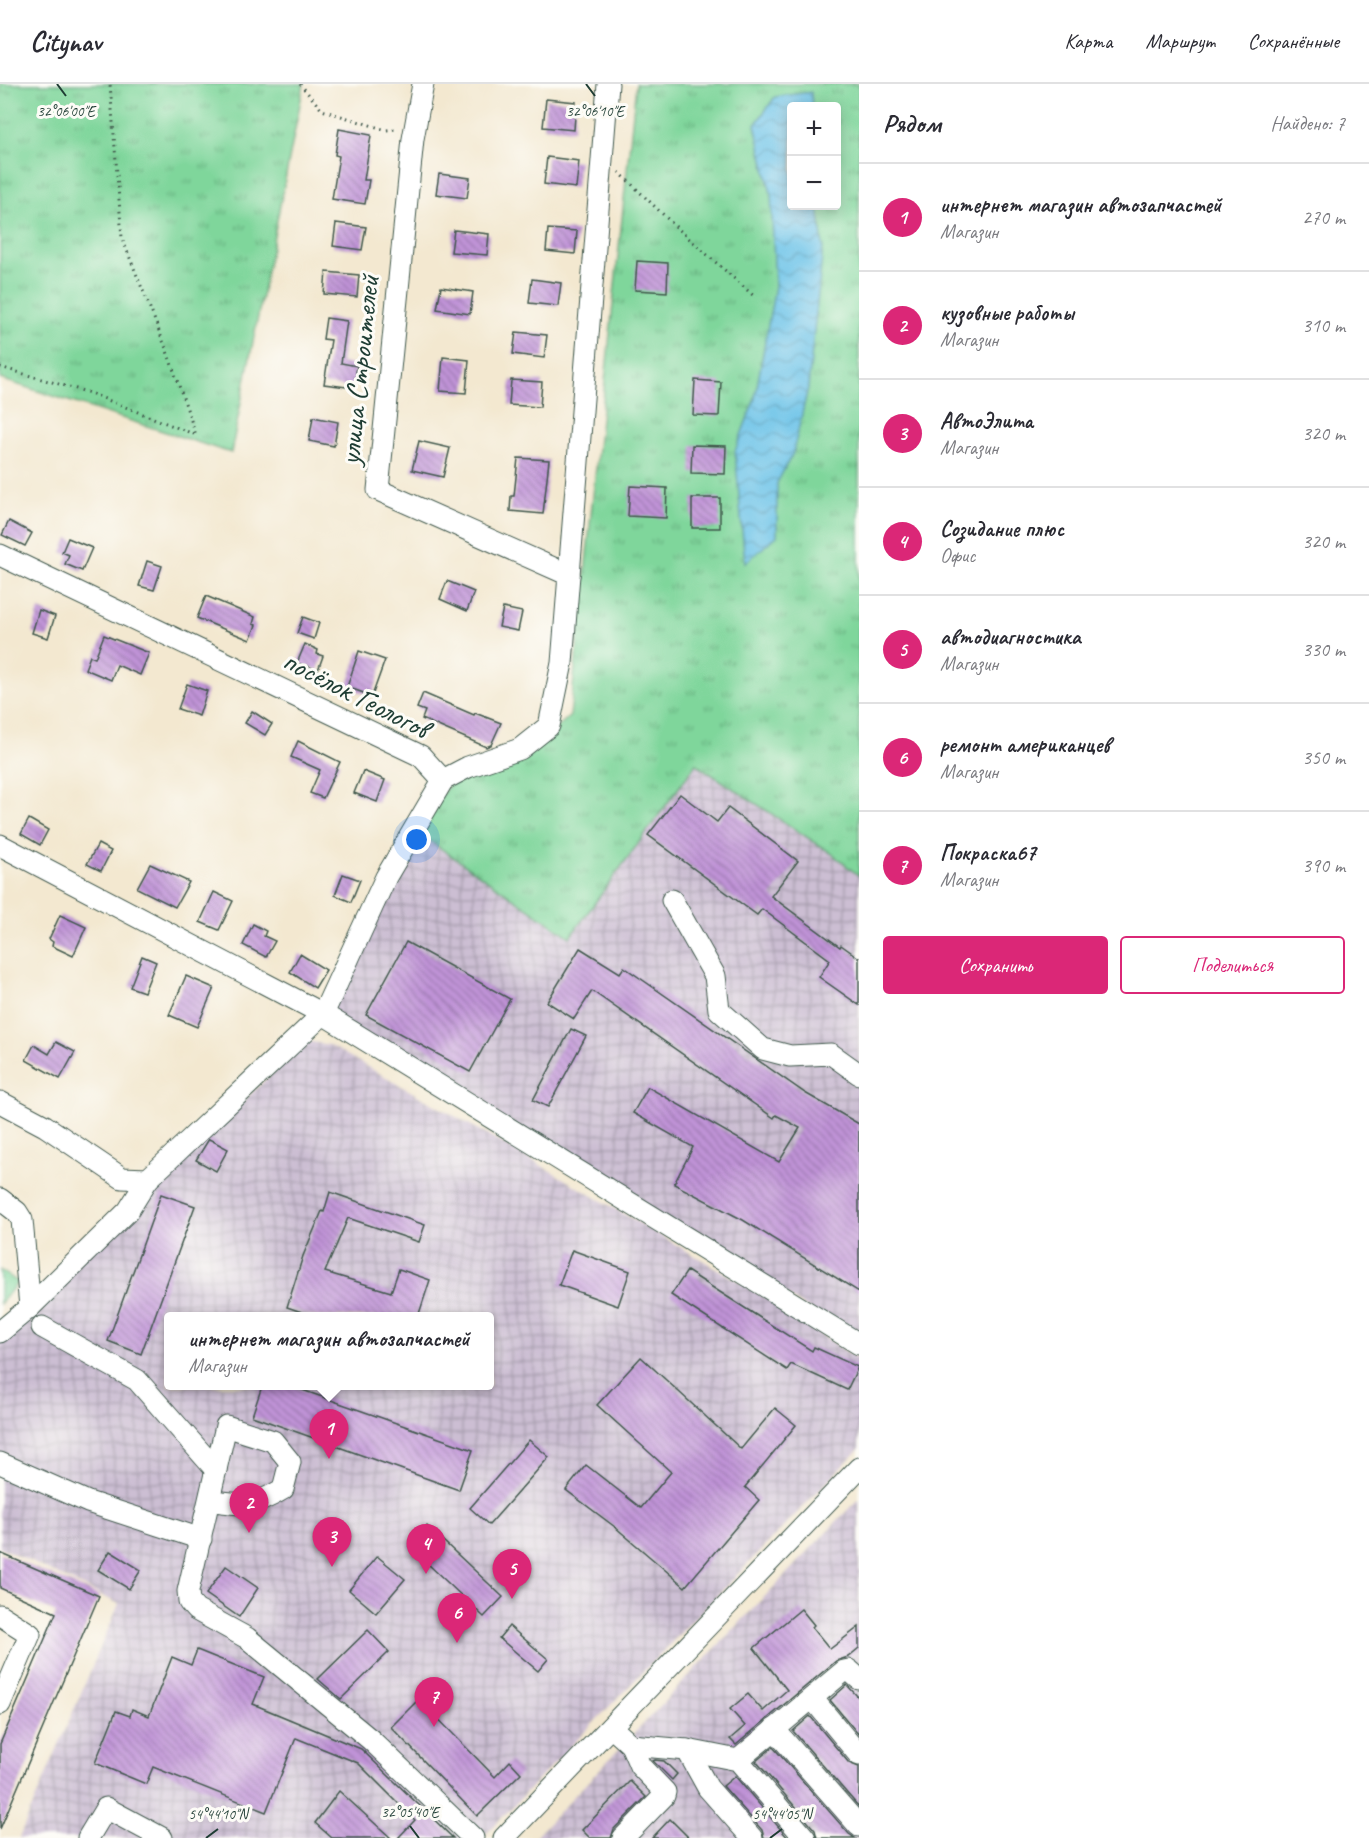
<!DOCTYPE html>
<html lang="ru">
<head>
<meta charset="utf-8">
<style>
	:root { --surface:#fff; --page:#f7f7f7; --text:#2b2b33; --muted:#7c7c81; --line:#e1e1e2; --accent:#db2777 }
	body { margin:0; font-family:Caveat,sans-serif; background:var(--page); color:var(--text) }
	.controls { position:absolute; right:18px; top:18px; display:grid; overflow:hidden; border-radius:6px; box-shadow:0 3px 15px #0003 }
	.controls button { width:54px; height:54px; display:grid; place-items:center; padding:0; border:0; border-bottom:2px solid var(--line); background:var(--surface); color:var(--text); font:30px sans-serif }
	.you { position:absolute; left:417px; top:756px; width:21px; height:21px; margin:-15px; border:4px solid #fff; border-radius:50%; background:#1a73e8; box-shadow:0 0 0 9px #1a73e833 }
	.badge { display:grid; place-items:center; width:39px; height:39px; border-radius:50%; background:var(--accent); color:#fff; font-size:20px; font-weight:700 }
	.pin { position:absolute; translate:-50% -50px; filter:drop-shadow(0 2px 3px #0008) }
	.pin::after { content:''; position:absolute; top:32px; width:21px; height:18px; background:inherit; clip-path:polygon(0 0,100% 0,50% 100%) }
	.popup { position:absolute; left:164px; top:1228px; width:330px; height:78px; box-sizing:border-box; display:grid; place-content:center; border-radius:6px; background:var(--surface); filter:drop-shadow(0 2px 4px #0005); font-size:20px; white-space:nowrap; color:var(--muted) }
	.popup b { font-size:22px; color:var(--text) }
	.popup::after { content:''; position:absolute; left:50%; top:100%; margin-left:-12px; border:12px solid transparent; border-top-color:var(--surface) }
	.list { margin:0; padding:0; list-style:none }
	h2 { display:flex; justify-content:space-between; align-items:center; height:78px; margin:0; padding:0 24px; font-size:26px }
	h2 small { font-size:20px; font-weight:400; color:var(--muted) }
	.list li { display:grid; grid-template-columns:39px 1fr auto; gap:18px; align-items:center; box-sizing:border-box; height:108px; padding:0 24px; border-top:2px solid var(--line) }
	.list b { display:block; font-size:22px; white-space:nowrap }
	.list p { margin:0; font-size:20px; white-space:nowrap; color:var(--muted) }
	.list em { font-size:20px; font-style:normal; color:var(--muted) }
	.actions { display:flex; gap:12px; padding:18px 24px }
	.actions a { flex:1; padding:14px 0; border:2px solid var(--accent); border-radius:6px; text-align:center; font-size:21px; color:var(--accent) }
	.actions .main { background:var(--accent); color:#fff }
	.map { position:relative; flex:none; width:859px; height:1754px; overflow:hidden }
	header { display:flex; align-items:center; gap:36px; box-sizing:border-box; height:84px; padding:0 30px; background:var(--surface); border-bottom:2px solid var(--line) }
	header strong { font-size:28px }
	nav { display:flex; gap:33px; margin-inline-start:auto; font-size:21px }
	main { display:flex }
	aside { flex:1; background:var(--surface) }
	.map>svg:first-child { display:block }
</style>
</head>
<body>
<header>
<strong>Citynav</strong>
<nav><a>Карта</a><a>Маршрут</a><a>Сохранённые</a></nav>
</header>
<main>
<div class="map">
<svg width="859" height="1754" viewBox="0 0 859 1754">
	<defs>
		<pattern id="industrial-grid" width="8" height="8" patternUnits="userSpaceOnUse" patternTransform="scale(1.5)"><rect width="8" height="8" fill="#ccbed3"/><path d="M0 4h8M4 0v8" fill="none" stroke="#a59cac"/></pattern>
		<pattern id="grass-tufts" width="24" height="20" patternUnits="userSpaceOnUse" patternTransform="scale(1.5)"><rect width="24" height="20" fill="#7fd69b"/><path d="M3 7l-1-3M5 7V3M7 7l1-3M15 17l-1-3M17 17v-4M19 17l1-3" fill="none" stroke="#67af7f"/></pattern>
		<pattern id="water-waves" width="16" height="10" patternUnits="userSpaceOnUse" patternTransform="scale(1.5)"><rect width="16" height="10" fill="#6ac2e8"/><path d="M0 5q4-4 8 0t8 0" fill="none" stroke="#579fbd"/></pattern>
		<pattern id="building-back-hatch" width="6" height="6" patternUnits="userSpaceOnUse" patternTransform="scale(1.5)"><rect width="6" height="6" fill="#c093d7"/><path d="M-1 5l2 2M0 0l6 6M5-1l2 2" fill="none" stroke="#9b79af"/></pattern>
	</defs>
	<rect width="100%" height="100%" fill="#fdfcf7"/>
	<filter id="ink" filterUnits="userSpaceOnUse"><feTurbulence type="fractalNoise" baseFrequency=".0167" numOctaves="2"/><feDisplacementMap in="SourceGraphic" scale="12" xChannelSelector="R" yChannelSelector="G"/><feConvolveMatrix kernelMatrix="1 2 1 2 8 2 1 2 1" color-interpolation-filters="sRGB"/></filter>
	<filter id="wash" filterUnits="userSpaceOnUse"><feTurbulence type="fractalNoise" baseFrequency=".008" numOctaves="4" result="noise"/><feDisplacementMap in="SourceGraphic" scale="24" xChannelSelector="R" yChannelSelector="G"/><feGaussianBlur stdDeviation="1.35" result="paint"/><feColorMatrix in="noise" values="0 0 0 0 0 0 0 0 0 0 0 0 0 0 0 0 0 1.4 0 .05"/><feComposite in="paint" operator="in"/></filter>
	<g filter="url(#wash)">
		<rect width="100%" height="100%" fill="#f3e8d0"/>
		<!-- industrial -->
		<g fill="url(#industrial-grid)" fill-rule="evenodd">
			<polygon points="696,680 831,769 859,792 859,1256 321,925 414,746 570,853"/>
			<path d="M306 957 329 961 525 1072 767 1214 859 1276V1365L482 1754H19L119 1520 0 1463V1250ZM168 1232H490V1302H168Z"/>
			<polygon points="859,1414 859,1754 534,1754"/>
		</g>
		<!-- grass -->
		<g fill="url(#grass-tufts)" stroke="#4f8a68" stroke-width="1.5" fill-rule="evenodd">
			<polygon points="0,0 304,0 231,369 0,295"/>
			<path d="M636 0H859V792L831 769 696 680 570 853 414 746 456 692 521 675 570 632ZM792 22H836V122H792Z"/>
		</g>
		<!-- garden -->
		<polygon fill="#7fd69b" stroke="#4f8a68" stroke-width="1.5" points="0,1186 18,1198 0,1220"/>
		<!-- water -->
		<polygon fill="url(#water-waves)" stroke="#44808e" stroke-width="1.5" points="811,8 812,22 792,22 792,122 818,122 823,163 808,304 793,369 777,399 777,452 745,479 735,367 755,314 775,202 771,110 755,41 775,13"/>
		<g id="blocks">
			<!-- building -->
			<g fill="url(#building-back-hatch)">
				<polygon points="546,15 576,18 574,46 543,43"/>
				<polygon points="339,45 371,51 364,96 369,96 365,120 332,115 339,72 335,71"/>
				<polygon points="547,73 579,77 576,104 544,100"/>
				<polygon points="439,90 470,94 467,114 436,110"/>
				<polygon points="336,139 366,143 362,166 333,162"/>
				<polygon points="548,145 577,147 575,170 546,167"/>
				<polygon points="454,146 489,150 487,171 451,168"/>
				<polygon points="637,177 668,179 667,208 635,206"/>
				<polygon points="326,188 359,191 357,213 324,210"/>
				<polygon points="532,195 561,199 558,222 529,219"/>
				<polygon points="441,203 473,208 470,230 437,225"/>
				<polygon points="326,234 347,237 341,279 357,282 354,304 324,300 331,256 323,255"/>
				<polygon points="516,248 547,251 544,274 513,270"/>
				<polygon points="443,273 469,276 466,309 440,307"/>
				<polygon points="511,296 542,298 540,323 509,321"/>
				<polygon points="695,296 721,298 719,332 693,331"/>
				<polygon points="313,333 338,338 334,362 309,357"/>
				<polygon points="419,357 450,364 443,393 412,386"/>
				<polygon points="692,361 726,362 725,390 691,389"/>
				<polygon points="518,374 549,376 543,430 510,427 511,412 514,412"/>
				<polygon points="630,402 667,404 666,434 628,432"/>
				<rect x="692" y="414" width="28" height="30"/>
				<polygon points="9,437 32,449 25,462 2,451"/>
				<polygon points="68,454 92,464 82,487 65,480 69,471 62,468"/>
				<polygon points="147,477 162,482 154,506 139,502"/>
				<polygon points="447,497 474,508 467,527 440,515"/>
				<polygon points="206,512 255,533 253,540 256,541 250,556 197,534"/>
				<polygon points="503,524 522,528 518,547 499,543"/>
				<polygon points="39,526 55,532 48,554 32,549"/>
				<polygon points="303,533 319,539 314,555 297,549"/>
				<polygon points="104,551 149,569 140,591 117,581 111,596 85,585 90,572 95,574"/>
				<polygon points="305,560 318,566 317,570 323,572 318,586 297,579"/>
				<polygon points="359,567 385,576 372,612 347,603"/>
				<polygon points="187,600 207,607 199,632 178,625"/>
				<polygon points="423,609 474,631 475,629 501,639 491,661 486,663 422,635 425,627 417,624"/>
				<polygon points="252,627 272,640 265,651 245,639"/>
				<polygon points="298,657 340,678 323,714 310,709 320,686 291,673"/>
				<polygon points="363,687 385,696 377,718 354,709"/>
				<polygon points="680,710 717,738 728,724 798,777 771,812 840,863 841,861 859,874 859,921 819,893 830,876 762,825 757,831 648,751"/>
				<polygon points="29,735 48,746 40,761 21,750"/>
				<polygon points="98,760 111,767 101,787 87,780"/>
				<polygon points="150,780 189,798 175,823 137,804"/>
				<polygon points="343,790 360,796 351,818 335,811"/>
				<polygon points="214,808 233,817 219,846 200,838"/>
				<polygon points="60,831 86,843 73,872 52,862 53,858 49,855"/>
				<polygon points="253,840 266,847 264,852 275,857 266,873 243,861"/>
				<polygon points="406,858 510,915 470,988 366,931"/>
				<polygon points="580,864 620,889 624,883 805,1009 859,1040 859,1208 743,1136 674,1100 693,1063 633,1029 648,1003 779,1078 800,1044 776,1031 774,1034 592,907 574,935 547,918"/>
				<polygon points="300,870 326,886 315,904 290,888"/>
				<polygon points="142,872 156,878 144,908 130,903"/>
				<polygon points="186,892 214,904 197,943 169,931"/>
				<polygon points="571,945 586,952 548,1023 533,1016"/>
				<polygon points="56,958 75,968 60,995 26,976 34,961 49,970"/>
				<polygon points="209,1055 228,1065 216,1087 196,1076"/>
				<polygon points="330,1108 425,1141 419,1158 348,1134 325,1188 391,1208 399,1185 430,1196 418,1233 316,1233 287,1223 303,1172 322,1127 324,1128"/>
				<polygon points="161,1110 195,1122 141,1270 108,1257"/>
				<polygon points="572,1166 630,1187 618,1222 559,1201"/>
				<polygon points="687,1187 812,1267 814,1263 858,1283 847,1306 791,1280 787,1286 671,1211"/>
				<polygon points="641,1273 741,1365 775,1324 796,1341 745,1403 759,1416 685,1503 615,1443 566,1406 586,1381 641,1424 671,1388 597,1321"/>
				<polygon points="262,1302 291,1302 473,1366 459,1406 252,1332"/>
				<polygon points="529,1356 549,1373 489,1441 470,1424"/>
				<polygon points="427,1442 441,1455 441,1458 442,1456 503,1513 484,1533 409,1462"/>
				<polygon points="110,1467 141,1486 129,1505 98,1486"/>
				<polygon points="0,1469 99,1512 0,1745 0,1660 56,1529 0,1504"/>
				<polygon points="377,1472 405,1495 376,1529 349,1506"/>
				<polygon points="226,1482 258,1504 239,1533 206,1510"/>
				<polygon points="801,1525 814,1541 812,1543 830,1565 859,1543 859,1564 848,1573 836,1577 736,1661 730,1655 745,1642 730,1625 748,1610 763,1627 787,1606 754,1564"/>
				<polygon points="509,1542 548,1575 538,1587 499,1554"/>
				<polygon points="368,1546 389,1568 341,1615 318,1595"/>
				<polygon points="197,1566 264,1593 253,1620 361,1665 453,1754 398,1754 415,1736 358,1679 296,1654 266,1728 153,1683 146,1700 95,1679 116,1627 130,1632 132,1625 149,1632 172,1573 191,1581"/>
				<polygon points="847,1601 859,1614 859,1651 830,1616"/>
				<polygon points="419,1615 495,1693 510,1677 521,1689 477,1732 391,1643"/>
				<polygon points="810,1632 849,1679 859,1683 859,1723 793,1647"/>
				<polygon points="773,1663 849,1750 855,1754 817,1754 815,1746 756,1677"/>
				<polygon points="655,1676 664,1677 677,1690 672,1696 653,1677"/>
				<polygon points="735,1692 788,1754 764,1754 762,1746 723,1702"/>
				<polygon points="630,1697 646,1713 614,1745 611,1754 590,1754 582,1746"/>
				<polygon points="339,1707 391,1754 332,1754 315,1739"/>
				<polygon points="670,1735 689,1754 652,1754"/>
			</g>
		</g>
	</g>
	<g filter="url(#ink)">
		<use href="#blocks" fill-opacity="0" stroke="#3f574b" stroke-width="1.5"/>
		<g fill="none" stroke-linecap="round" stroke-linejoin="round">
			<defs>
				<g id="minor">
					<polyline points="423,0 413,55 378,406 569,491"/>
					<polyline points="0,471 421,672 443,696 386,793 323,930 148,1095 122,1094 45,1042 0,1018"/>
					<polyline points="443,696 468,683 520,665 549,642 562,579 608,0"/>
					<polyline points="0,761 323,930 859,1260"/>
					<polyline points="672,816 715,892 719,926 763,965 790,972 831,970 859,990"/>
					<polyline points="0,1115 17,1128 22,1136 30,1223 0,1248"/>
					<polyline points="30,1223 128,1127 148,1095"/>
					<polyline points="42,1243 137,1296 216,1386"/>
					<polyline points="0,1379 88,1418 201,1455"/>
					<path d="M209 1416C244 1421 252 1424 283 1405L290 1378 273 1357 226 1342 188 1507 189 1518 196 1526 247 1554 371 1656 473 1754"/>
					<polyline points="0,1531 30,1550 0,1620"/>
					<polyline points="812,1614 859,1671"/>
					<polyline points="611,1643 631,1661 687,1666 738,1676 805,1754"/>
					<polyline points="774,1645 859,1742"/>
					<polyline points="687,1666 708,1704 752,1754"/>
					<polyline points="738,1676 844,1587 849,1586 859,1595"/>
					<polyline points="88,1754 106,1724 162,1754"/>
					<polyline points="504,1754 859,1384"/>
					<polyline points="623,1754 664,1712 665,1708 640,1682 631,1661"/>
				</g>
			</defs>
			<!-- minor casing -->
			<use href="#minor" stroke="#3f574b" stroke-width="23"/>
			<!-- path -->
			<g stroke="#3f574b" stroke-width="3" stroke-dasharray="1.5 4.5" stroke-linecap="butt">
				<polyline points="300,0 322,26 386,46 397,45"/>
				<polyline points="619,88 676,143 755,213"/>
				<polyline points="0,283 90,309 196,351 167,267 122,154 110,0"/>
			</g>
			<!-- minor -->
			<use href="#minor" stroke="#fff" stroke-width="21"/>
		</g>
	</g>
	<!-- ticks -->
	<path fill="none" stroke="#1f3d34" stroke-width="2" d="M57 0 66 12M586 0 595 12M410 1742 419 1754M206 1754 218 1745M770 1754 782 1745"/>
	<g text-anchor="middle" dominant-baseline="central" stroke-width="6" stroke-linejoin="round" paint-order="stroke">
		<!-- street labels -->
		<g font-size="30" fill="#1f3d34" stroke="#fdfcf7">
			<text transform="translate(359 286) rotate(-84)">улица Строителей</text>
			<text transform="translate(356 610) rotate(27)">посёлок Геологов</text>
		</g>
	</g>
	<g font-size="15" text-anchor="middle" fill="#1f3d34" stroke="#fdfcf7" stroke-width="6" stroke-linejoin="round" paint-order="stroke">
		<text x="66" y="32">32°06'00"E</text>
		<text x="595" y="32">32°06'10"E</text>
		<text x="410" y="1733">32°05'40"E</text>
		<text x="218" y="1735">54°44'10"N</text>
		<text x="782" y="1735">54°44'05"N</text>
	</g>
</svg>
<div class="controls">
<button>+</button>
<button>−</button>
</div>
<div class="you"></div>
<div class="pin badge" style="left:329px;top:1375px">1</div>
<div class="popup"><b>интернет магазин автозапчастей</b>Магазин</div>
<div class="pin badge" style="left:249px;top:1449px">2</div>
<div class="pin badge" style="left:332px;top:1483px">3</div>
<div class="pin badge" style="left:426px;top:1490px">4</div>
<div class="pin badge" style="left:512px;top:1515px">5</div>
<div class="pin badge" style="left:457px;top:1559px">6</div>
<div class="pin badge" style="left:434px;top:1643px">7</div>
</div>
<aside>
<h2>Рядом<small>Найдено: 7</small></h2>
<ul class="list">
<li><span class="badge">1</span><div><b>интернет магазин автозапчастей</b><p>Магазин</p></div><em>270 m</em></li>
<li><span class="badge">2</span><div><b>кузовные работы</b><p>Магазин</p></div><em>310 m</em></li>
<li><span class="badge">3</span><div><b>АвтоЭлита</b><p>Магазин</p></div><em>320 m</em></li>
<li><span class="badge">4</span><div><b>Созидание плюс</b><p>Офис</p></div><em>320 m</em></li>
<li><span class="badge">5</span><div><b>автодиагностика</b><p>Магазин</p></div><em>330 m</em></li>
<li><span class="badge">6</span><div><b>ремонт американцев</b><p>Магазин</p></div><em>350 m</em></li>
<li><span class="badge">7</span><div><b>Покраска67</b><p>Магазин</p></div><em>390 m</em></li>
</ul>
<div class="actions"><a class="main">Сохранить</a><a>Поделиться</a></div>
</aside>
</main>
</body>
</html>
